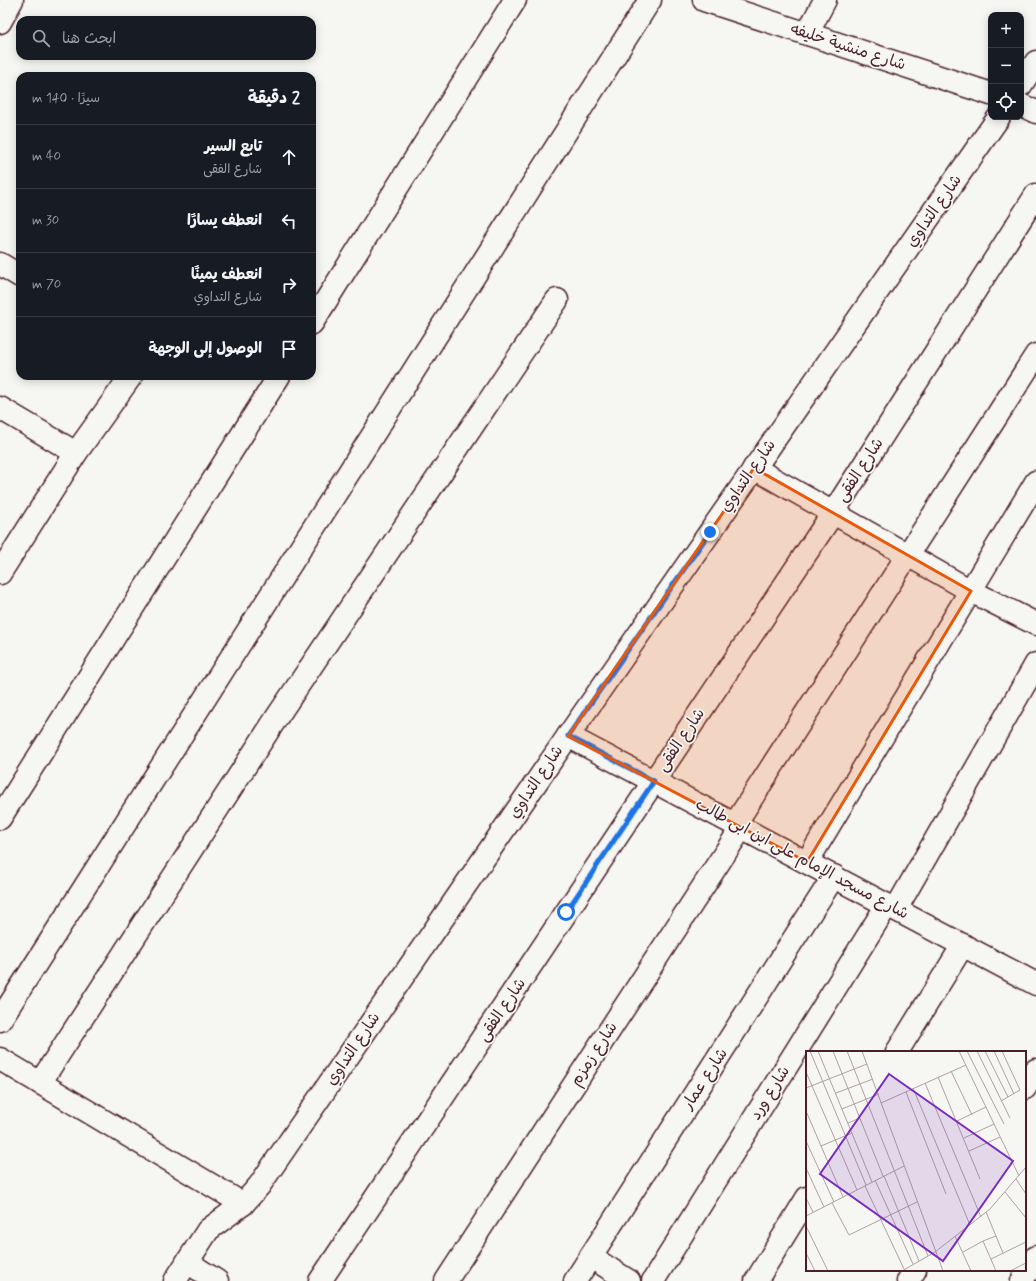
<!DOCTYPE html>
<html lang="ar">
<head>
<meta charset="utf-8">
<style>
	:root { --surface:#171b24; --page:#242831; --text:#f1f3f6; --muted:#9ea1a6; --line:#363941 }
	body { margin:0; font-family:Mynerve,"Playpen Sans Arabic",sans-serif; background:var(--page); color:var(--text); direction:rtl }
	.controls { position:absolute; right:12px; top:12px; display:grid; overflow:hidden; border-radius:8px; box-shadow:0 2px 10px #0003 }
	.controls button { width:36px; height:36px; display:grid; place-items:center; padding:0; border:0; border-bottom:1px solid var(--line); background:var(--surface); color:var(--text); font:20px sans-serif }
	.stop { position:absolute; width:12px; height:12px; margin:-9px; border:3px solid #1a73e8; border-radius:50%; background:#fff }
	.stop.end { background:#1a73e8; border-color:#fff; box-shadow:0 1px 4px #0008 }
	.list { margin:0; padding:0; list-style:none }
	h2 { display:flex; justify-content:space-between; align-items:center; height:52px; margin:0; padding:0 16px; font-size:17px }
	h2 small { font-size:13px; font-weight:400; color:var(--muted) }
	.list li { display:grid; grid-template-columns:26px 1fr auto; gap:12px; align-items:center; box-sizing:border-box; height:64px; padding:0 16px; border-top:1px solid var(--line) }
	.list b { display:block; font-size:15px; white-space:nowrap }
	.list p { margin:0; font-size:13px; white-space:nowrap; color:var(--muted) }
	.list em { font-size:13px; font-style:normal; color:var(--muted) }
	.icon { flex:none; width:22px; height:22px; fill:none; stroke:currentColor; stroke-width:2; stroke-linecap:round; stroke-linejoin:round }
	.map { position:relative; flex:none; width:1036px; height:1281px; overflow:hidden; direction:ltr }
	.search { position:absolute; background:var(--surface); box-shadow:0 2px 10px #0003; left:16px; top:16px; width:300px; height:44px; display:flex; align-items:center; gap:10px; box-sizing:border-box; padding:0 14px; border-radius:12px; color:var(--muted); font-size:15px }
	.panel { position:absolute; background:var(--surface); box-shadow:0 2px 10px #0003; left:16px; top:72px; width:300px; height:308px; border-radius:12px; direction:rtl }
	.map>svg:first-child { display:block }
</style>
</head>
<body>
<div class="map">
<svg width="1036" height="1281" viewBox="0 0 1036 1281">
	<rect width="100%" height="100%" fill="#f6f6f2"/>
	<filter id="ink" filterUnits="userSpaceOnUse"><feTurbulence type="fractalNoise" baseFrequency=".025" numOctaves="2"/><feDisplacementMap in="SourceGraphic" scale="8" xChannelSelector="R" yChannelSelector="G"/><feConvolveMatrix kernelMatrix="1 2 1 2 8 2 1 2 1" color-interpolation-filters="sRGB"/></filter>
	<g filter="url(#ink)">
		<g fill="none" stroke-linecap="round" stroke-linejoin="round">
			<defs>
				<g id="minor">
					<polyline points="704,0 991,94"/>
					<polyline points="0,22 12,0"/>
					<polyline points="807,34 825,0"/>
					<polyline points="1021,85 1036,62"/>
					<polyline points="1021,105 1036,112"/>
					<polyline points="0,264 20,276"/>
					<polyline points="312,323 515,0"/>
					<polyline points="0,408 76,453"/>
					<polyline points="754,468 971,591 1036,624"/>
					<polyline points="0,573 76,453 131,376"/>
					<polyline points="568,736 1036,984"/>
					<polyline points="0,818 279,376"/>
					<polyline points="735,824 1036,355"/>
					<polyline points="807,862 1036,482"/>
					<polyline points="896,909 1036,664"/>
					<polyline points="0,1020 650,0"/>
					<polyline points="897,1052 963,945"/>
					<polyline points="0,1059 243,1204"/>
					<polyline points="40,1083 277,717 557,300"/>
					<polyline points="1025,1088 1036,1070"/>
					<polyline points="591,1257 629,1281"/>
					<polyline points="187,1262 217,1281"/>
					<polyline points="175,1281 208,1230 243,1204 259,1186 568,736 999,117"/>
					<polyline points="320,1281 833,513 1036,195"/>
					<polyline points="446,1281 742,827"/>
					<polyline points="575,1281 834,876"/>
					<polyline points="653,1281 887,905"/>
					<polyline points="756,1281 807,1198"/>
					<polyline points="908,1281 915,1270"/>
					<polyline points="1022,1281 1036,1257"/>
				</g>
			</defs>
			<!-- minor casing -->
			<use href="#minor" stroke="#4a1f2b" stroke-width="25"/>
			<!-- minor -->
			<use href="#minor" stroke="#f6f6f2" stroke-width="22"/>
		</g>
	</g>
	<g fill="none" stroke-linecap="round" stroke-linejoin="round" filter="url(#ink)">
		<!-- route -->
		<polyline stroke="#1a73e8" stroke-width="5" points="566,912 654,781 568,736 710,532"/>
	</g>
	<!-- marked area -->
	<path fill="#e8590c" fill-opacity="0.2" stroke="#e8590c" stroke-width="3" stroke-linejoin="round" d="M754 468 971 591 807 862 568 736Z"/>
	<g text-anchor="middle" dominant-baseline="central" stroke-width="3.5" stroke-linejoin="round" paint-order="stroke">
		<!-- street labels -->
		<g font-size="16" fill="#4a1f2b" stroke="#f6f6f2">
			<text transform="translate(848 47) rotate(18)">شارع منشية خليفه</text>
			<text transform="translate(934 211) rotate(-55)">شارع التداوي</text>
			<text transform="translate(860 470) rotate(-57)">شارع الفقى</text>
			<text transform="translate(748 476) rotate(-55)">شارع التداوي</text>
			<text transform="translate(681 740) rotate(-56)">شارع الفقى</text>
			<text transform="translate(536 782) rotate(-56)">شارع التداوي</text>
			<text transform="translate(802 859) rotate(28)">شارع مسجد الإمام على ابن ابى طالب</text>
			<text transform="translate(502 1010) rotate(-56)">شارع الفقى</text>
			<text transform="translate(353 1049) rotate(-56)">شارع التداوي</text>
			<text transform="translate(594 1054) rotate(-57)">شارع زمزم</text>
			<text transform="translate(705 1079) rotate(-57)">شارع عمار</text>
			<text transform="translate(770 1093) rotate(-58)">شارع ورد</text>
		</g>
	</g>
	<!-- overview -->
	<g transform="translate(806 1051)">
		<rect width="220" height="220" fill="#f6f6f2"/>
		<path fill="none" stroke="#b1a0a2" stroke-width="1" d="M4 0 60 134M12 0 66 131M27 0 77 125M41 0 122 205M56 0 137 220M153 0 213 125M161 0 198 73M171 0 204 67M179 0 202 46M188 0 208 43M145 20 166 64M0 21 51 139M132 26 174 128M119 32 175 166M0 37 61 13M107 37 164 174M100 41 140 143M30 42 67 28M195 50 214 39 196 0M75 52 160 14M36 58 73 43M0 60 37 146M151 70 180 56M42 72 54 67M158 87 188 73M0 90 28 151M15 95 46 82M163 100 194 86M0 117 18 156M78 125 113 210M210 128 220 143M69 129 107 213M59 135 98 218M199 141 220 167M0 147 7 161M26 152 43 184 111 151M180 161 197 202M0 165 98 115M0 175 22 220M149 185 165 220M157 201 177 190M0 202 9 220M185 208 220 191M96 220 129 201 184 158 220 116M190 220 177 190 190 185M204 220 220 212"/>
		<path fill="#7b2cbf" fill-opacity="0.15" stroke="#7b2cbf" stroke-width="2" d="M83 23 207 110 137 210 14 123Z"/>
		<rect width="220" height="220" fill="none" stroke="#4a1f2b" stroke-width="2"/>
	</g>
</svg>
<div class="controls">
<button>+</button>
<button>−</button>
<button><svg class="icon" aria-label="locate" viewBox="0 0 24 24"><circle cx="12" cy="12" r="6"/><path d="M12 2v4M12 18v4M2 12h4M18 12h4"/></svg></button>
</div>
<div class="stop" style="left:566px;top:912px"></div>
<div class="stop end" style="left:710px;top:532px"></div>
<div class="search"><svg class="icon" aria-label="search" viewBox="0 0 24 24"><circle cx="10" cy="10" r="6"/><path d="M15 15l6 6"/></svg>ابحث هنا</div>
<section class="panel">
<h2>2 دقيقة<small>سيرًا · 140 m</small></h2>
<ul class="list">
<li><svg class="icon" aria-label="ahead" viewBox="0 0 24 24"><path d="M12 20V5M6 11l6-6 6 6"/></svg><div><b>تابع السير</b><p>شارع الفقى</p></div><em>40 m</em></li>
<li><svg class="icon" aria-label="left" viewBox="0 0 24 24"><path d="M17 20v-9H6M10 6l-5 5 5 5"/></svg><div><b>انعطف يسارًا</b></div><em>30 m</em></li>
<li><svg class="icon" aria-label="right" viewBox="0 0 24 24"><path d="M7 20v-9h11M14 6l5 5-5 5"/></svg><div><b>انعطف يمينًا</b><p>شارع التداوي</p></div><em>70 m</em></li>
<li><svg class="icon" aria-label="arrive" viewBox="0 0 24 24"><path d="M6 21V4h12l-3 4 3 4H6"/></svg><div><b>الوصول إلى الوجهة</b></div></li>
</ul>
</section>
</div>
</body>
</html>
